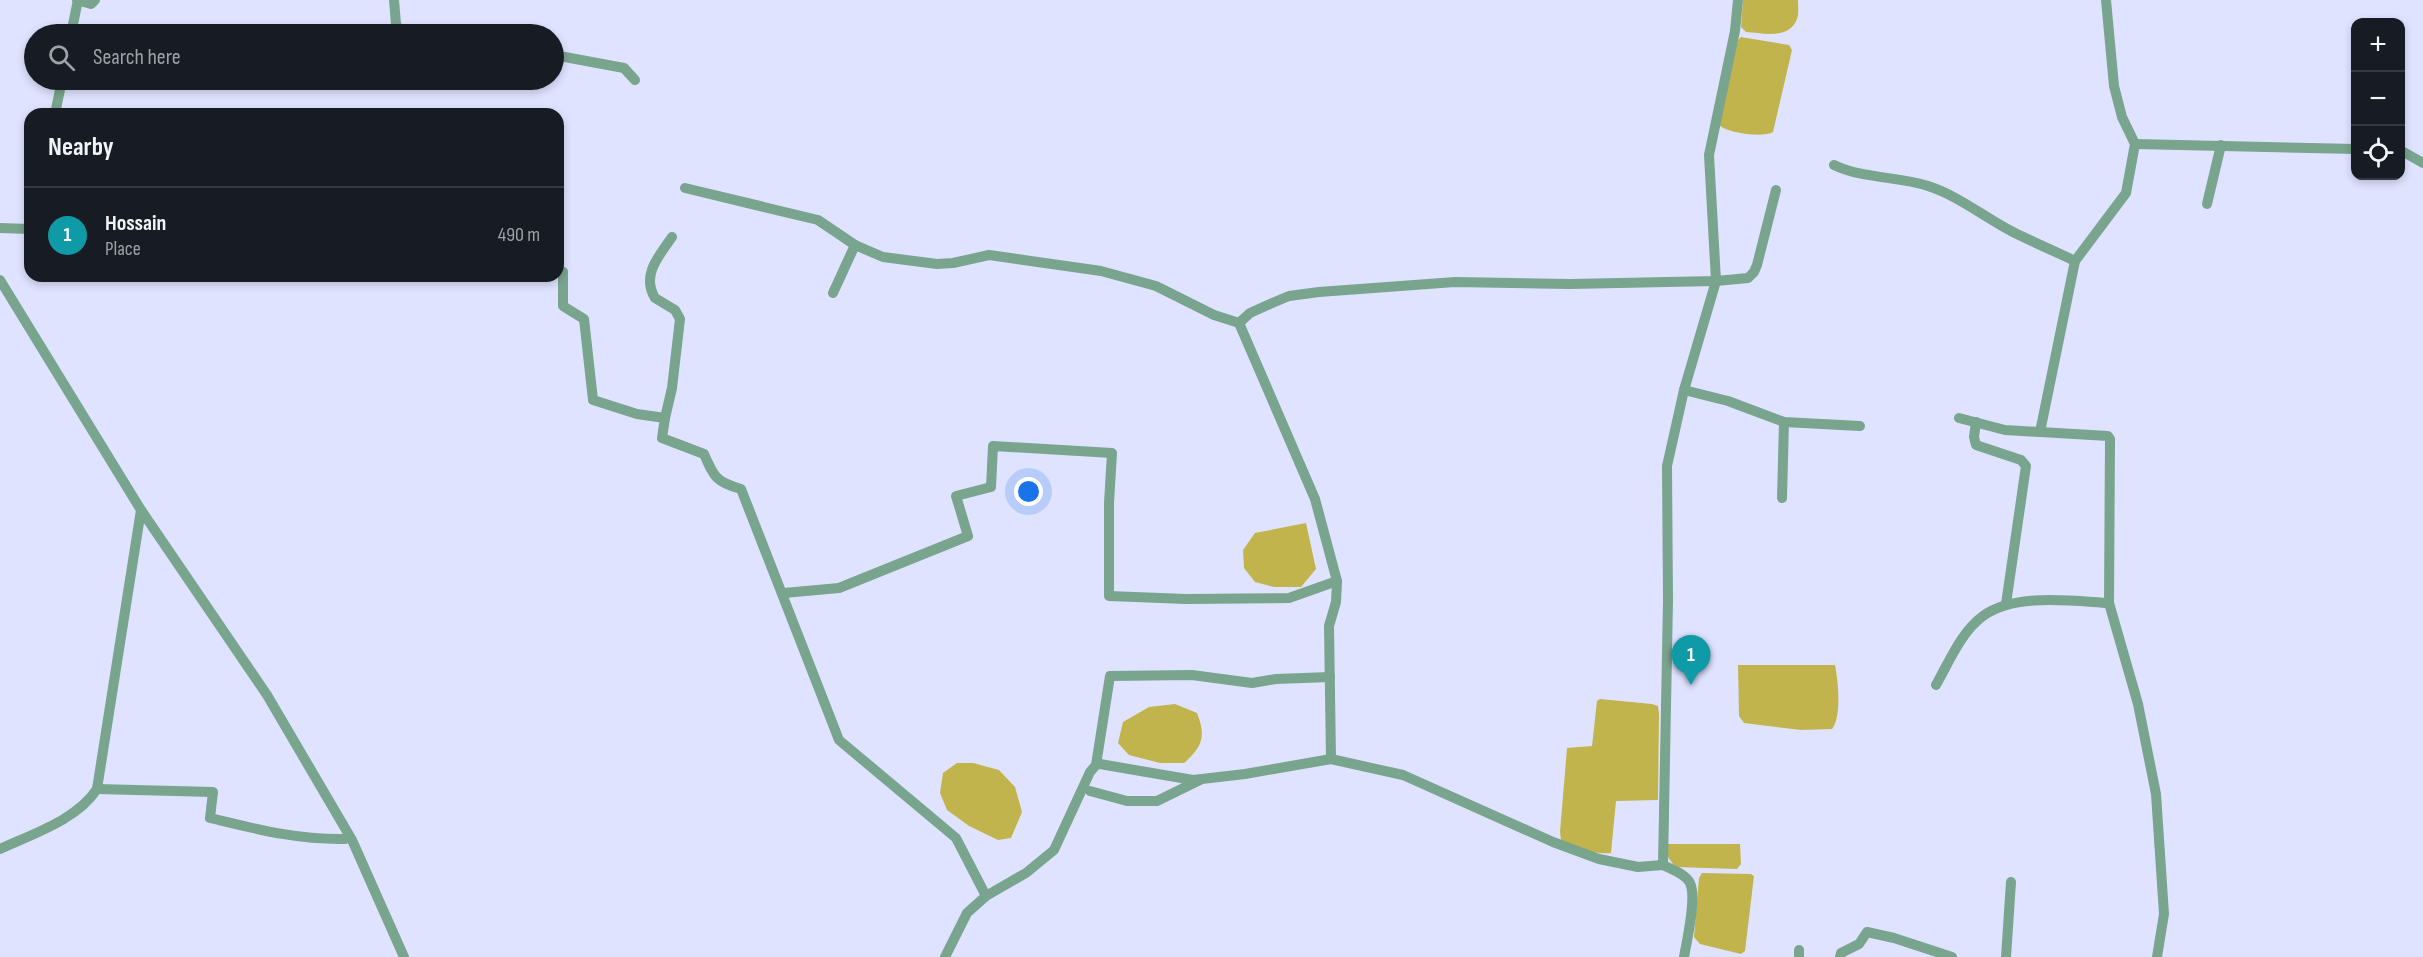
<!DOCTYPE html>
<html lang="en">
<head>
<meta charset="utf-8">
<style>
	:root { --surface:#171b24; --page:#20242c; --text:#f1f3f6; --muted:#9ea1a6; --line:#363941; --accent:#b45309 }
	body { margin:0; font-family:"Sofia Sans Condensed",sans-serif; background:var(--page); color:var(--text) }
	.controls { position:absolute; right:18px; top:18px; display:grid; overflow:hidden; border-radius:12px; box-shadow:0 3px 9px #0003 }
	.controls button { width:54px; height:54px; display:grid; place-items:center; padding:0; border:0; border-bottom:2px solid var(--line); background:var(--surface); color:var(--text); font:30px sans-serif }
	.you { position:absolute; left:1029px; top:492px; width:21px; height:21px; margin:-15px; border:4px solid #fff; border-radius:50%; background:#1a73e8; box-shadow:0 0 0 9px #1a73e833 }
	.badge { display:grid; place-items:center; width:39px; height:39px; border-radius:50%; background:var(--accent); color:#fff; font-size:20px; font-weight:700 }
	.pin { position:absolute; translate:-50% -50px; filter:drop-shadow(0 2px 3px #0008) }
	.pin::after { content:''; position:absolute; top:32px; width:21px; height:18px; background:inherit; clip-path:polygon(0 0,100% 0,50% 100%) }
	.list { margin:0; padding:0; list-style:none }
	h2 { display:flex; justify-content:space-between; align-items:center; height:78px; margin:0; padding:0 24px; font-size:26px }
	h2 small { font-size:20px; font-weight:400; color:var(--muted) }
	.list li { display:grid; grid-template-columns:39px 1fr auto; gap:18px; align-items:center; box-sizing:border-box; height:96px; padding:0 24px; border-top:2px solid var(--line) }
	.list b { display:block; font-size:22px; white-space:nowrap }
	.list p { margin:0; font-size:20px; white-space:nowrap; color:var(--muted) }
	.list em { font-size:20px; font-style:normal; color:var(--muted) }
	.icon { flex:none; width:33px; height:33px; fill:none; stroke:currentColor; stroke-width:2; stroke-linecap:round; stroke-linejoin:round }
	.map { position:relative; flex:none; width:2423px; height:957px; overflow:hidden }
	.search { position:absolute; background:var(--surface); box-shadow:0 3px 9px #0003; left:24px; top:24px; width:540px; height:66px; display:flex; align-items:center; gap:15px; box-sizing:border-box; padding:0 21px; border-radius:33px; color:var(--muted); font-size:22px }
	.panel { position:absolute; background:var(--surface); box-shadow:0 3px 9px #0003; left:24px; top:108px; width:540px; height:174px; border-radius:18px }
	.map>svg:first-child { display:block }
</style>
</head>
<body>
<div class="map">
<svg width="2423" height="957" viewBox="0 0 2423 957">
	<rect width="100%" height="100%" fill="#e0e3ff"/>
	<!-- water -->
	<g fill="#c2b44c">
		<path d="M1743 0H1798C1798 5 1799 14 1797 19 1789 40 1763 33 1746 32L1741 27Z"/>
		<path d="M1741 37 1789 45 1792 50 1773 132C1763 138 1727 133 1719 125L1738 40Z"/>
		<polygon points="1306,523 1316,569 1301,587 1274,587 1255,582 1244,568 1243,550 1255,533"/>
		<path d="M1738 665H1835C1838 680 1842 717 1832 729L1801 730 1744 723 1739 716Z"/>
		<path d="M1600 699 1652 704 1658 706 1659 714 1658 800 1616 801 1611 853C1592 855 1578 847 1561 840L1560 832 1567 748 1592 746 1597 701Z"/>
		<path d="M1175 704 1197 713C1206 736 1203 746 1184 763H1160L1129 755 1118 743 1123 722 1149 707Z"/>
		<polygon points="957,763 973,763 999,770 1015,787 1022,812 1011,838 998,840 969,826 947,810 940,793 943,773"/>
		<polygon points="1668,844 1740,844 1741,864 1737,869 1675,867 1668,857"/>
		<polygon points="1702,873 1751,874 1754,876 1745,951 1741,954 1700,944 1694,937 1699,878"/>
	</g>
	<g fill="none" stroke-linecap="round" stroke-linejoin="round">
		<!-- minor -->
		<g stroke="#79a48e" stroke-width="10">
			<polyline points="77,0 91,4 95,0"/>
			<polyline points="394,0 396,24 401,34"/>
			<polyline points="71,34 78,0"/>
			<polyline points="554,55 624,68 635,80"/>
			<polyline points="55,114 62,80"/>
			<polyline points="2135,144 2356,149"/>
			<polyline points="2400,150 2423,163"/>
			<path d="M1834 165C1863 179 1898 176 1928 186 1959 196 1984 217 2013 232 2033 242 2054 251 2075 261"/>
			<polyline points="685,188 818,220 855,245 883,257 937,264 953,263 989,255 1101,271 1156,286 1214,315 1239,323"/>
			<polyline points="2207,204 2221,145"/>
			<polyline points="0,228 30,229"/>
			<path d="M558 271 563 272V306L584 319 593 400 637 414 665 418 662 438 704 454C714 477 716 482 741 489L839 740 956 838 986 896"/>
			<polyline points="0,280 141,510 267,695 352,840 404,957"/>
			<polyline points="833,293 855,245"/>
			<polyline points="1684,390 1728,401 1784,422 1860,426"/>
			<path d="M665 418 672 388 680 319 675 310 655 298C641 275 659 256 672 237"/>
			<polyline points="1959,418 2005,430 2108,436 2110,439 2109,603 2138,704 2156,794 2164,914 2157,957"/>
			<polyline points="1976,422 1974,437 1976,445 2021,460 2026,466 2006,604"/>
			<polyline points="2040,432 2075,261 2126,193 2135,144 2122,117 2114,86 2106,0"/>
			<polyline points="1782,498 1784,422"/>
			<polyline points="784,593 839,588 968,536 956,496 991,487 993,446 1112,453 1109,503 1109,596 1186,599 1289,598 1337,581"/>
			<path d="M1936 685C1949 662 1961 632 1983 616 2015 593 2071 601 2109 603"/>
			<polyline points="1331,759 1329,626 1336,602 1337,581 1315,499 1239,323 1250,313 1270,304 1289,296 1319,292 1455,282 1570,284 1716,281 1748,278 1754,272 1757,265 1776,190"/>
			<polyline points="1096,765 1110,676 1192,675 1252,683 1276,679 1330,677"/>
			<path d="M97 789 213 792 210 818C256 829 297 840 345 839"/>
			<polyline points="1090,791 1127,801 1157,801 1200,780"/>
			<path d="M0 849C32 834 77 820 97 789L141 510"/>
			<polyline points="945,957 967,913 986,896 1026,873 1054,850 1090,772 1096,765 1100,764 1193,780 1245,774 1331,759 1403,775 1553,842 1599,859 1638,867 1663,865"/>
			<path d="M1684 957C1687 940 1697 897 1690 883 1686 874 1671 869 1663 865L1668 601 1667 466 1684 390 1716 281 1709 155 1735 31 1738 0"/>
			<polyline points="1799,957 1799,950"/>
			<polyline points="1840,957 1841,953 1859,944 1867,932 1894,938 1952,957"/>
			<polyline points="2006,957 2011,882"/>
		</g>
	</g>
</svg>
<div class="controls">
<button>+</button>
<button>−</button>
<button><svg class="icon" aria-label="locate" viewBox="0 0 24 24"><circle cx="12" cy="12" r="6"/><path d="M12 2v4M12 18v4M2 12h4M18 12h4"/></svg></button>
</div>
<div class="you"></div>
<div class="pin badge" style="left:1691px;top:685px;background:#0f9aa8">1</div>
<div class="search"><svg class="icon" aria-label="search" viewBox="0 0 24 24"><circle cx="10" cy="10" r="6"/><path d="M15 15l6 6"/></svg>Search here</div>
<section class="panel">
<h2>Nearby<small></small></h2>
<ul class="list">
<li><span class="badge" style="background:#0f9aa8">1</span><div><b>Hossain</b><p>Place</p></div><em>490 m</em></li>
</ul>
</section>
</div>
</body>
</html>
